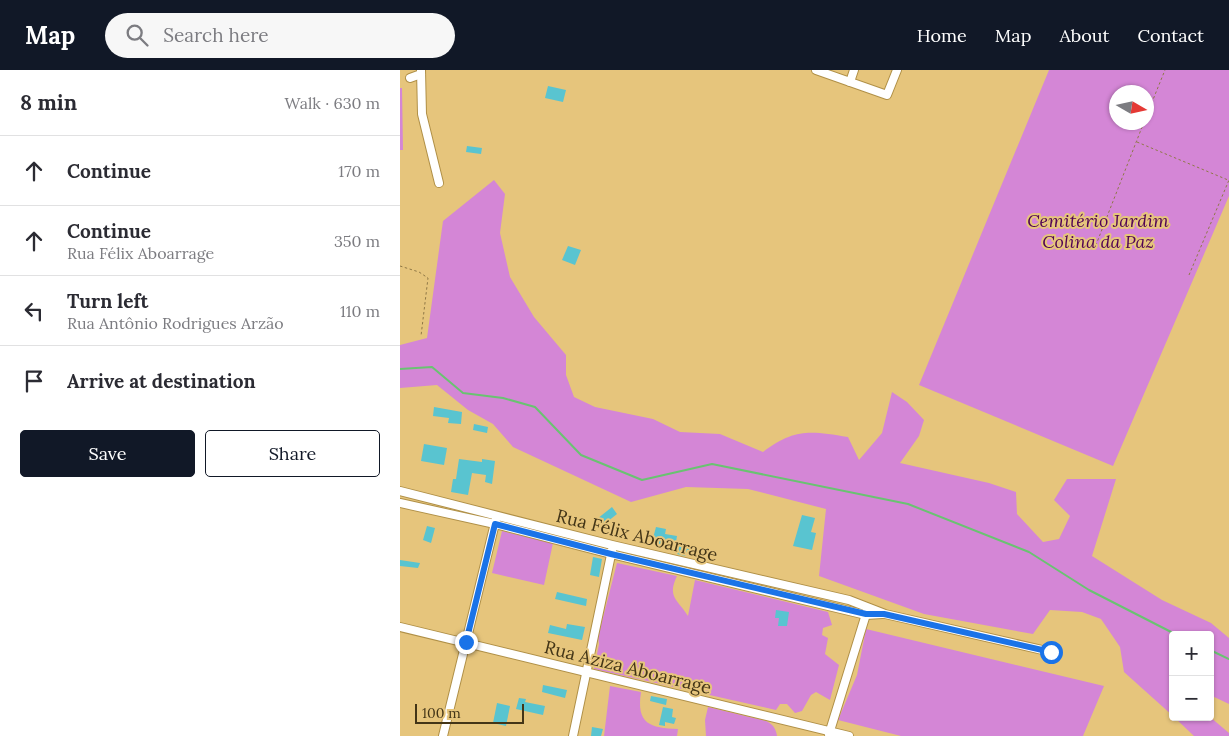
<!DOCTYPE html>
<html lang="en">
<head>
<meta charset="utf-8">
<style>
	:root { --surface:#fff; --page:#f7f7f7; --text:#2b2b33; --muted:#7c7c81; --line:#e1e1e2; --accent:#111827 }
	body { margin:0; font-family:Lora,serif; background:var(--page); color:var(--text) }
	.controls { position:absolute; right:15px; bottom:15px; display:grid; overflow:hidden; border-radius:5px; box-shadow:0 1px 4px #0004 }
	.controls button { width:45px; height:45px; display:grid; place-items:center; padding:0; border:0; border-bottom:1px solid var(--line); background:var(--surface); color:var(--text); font:25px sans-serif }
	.compass { position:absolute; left:709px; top:15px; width:45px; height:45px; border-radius:50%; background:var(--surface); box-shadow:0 1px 4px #0004; rotate:99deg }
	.scale { position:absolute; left:15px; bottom:12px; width:109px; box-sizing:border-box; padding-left:5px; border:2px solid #433517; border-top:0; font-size:14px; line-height:18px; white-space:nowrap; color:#433517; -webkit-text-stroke:4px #e6c57c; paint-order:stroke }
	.stop { position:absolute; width:15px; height:15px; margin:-11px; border:4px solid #1a73e8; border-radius:50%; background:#fff }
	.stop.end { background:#1a73e8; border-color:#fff; box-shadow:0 1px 5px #0008 }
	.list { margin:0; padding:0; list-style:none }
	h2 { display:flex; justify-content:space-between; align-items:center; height:65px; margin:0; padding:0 20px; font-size:21px }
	h2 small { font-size:16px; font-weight:400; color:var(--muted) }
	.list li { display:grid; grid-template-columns:32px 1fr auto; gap:15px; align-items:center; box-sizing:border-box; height:70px; padding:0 20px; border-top:1px solid var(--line) }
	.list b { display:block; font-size:19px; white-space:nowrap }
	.list p { margin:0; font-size:16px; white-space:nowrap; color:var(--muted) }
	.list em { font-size:16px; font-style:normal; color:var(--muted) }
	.actions { display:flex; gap:10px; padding:15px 20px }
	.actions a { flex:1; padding:11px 0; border:1px solid var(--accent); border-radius:5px; text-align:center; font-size:18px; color:var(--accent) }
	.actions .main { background:var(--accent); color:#fff }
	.icon { flex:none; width:28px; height:28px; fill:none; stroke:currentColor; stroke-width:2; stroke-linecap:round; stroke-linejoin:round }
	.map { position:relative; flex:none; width:829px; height:666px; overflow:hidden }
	header { display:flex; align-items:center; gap:30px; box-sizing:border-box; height:70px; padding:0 25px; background:var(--accent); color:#fff }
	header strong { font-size:24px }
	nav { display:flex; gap:28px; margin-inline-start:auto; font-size:18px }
	.search { width:350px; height:45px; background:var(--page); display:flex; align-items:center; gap:12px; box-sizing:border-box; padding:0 18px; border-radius:28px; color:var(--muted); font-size:19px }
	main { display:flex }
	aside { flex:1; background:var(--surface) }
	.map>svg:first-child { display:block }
</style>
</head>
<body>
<header>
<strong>Map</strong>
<div class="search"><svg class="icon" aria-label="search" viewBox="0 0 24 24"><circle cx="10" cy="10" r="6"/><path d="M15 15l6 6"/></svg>Search here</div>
<nav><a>Home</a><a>Map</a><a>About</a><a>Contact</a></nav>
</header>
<main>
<aside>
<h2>8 min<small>Walk · 630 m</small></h2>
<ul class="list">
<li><svg class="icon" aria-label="ahead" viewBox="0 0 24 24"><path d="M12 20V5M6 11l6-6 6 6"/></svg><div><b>Continue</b></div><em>170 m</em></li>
<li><svg class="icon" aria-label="ahead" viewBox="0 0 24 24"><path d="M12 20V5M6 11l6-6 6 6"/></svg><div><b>Continue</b><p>Rua Félix Aboarrage</p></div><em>350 m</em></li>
<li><svg class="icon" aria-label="left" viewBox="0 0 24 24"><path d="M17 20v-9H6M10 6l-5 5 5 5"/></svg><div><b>Turn left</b><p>Rua Antônio Rodrigues Arzão</p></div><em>110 m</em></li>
<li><svg class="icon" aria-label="arrive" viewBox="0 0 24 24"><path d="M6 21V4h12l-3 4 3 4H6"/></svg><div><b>Arrive at destination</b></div></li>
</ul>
<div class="actions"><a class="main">Save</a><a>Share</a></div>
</aside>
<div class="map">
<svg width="829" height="666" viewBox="0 0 829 666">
	<rect width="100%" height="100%" fill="#e6c57c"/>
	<!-- green -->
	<g fill="#d486d6" fill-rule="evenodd">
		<path d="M649 0H829V126L713 396 519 315ZM716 22H746V52H716Z"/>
		<polygon points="0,18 2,18 3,80 0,80"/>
		<path d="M94 110 105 124 100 163 110 207 134 247 166 285V305L174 327 195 337 253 349 280 362 320 364 363 382C395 358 410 361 448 367L459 390 482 363 492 322 507 332 524 350 519 366 500 393 589 413 616 422 617 444 643 472 659 469 670 446 654 430 667 409H716L692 486 762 530 811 553 829 568V634L810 625V565H773V646L724 602 720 577 701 549 682 542 650 540 633 564 524 544 419 506 426 439 348 419 286 417 231 432 113 377 93 354 68 340 37 315 0 318V275L27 268 43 151Z"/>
		<polygon points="102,461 153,473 144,515 92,503"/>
		<path d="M217 493 277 506C267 527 277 529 288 546L295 510 428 542 432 555 423 558 422 565 428 568 425 584 439 595 430 630 416 622 411 625 402 641 395 643 387 634H380L376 640 194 599 199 574 198 567Z"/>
		<polygon points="466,559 704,616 683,666 501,666 438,650 457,605"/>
		<path d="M210 616 241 622C236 654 250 658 278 659L277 666H204Z"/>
		<path d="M308 637 366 651C373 654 376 659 377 666H306L305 650Z"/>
		<polygon points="774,647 810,647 829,663 829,666 794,666"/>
	</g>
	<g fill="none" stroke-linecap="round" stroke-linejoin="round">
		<!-- stream -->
		<g stroke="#69c371" stroke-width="2">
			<polyline points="0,299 32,297 63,323 103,328 135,337 181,385 242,410 312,394 508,434 629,482 689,520 777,565"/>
			<polyline points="810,580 829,589"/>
		</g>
	</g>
	<!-- building -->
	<g fill="#59c4d0">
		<polygon points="148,16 166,20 163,32 145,28"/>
		<polygon points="67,76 82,78 81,84 66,82"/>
		<polygon points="168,176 181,180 175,195 162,190"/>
		<polygon points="34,337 62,342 61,354 48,353 49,348 33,346"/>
		<polygon points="74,354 88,357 87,363 73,360"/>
		<polygon points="24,374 47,378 44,395 21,391"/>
		<polygon points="59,389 82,392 82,389 95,391 92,414 85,412 86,405 72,403 68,425 51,422 53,409 56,409"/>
		<polygon points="212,437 217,444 202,456 197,449"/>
		<polygon points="402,445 415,448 411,462 416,463 412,480 393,476"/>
		<polygon points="27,456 35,458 31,473 23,470"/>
		<polygon points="256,457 266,459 265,464 277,466 276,472 295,477 294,481 287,480 285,486 277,484 278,478 252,472"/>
		<polygon points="193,487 202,489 199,507 190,505"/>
		<polygon points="0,490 20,493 18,498 0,496"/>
		<polygon points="157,522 187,529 186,536 155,529"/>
		<polygon points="376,540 389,542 387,556 378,556 379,548 375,548"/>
		<polygon points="167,554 185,557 182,570 148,563 150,555 166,559"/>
		<polygon points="293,610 298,610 296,622 290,621"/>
		<polygon points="143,615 167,620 165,628 142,622"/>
		<polygon points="251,626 267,629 266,635 250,631"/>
		<polygon points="119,628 126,629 125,632 145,636 143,645 116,639"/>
		<polygon points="97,633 110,636 106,656 93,653"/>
		<polygon points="263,637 273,639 272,647 276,648 274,654 265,652 265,656 259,655"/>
		<polygon points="192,657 203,659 201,666 191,666"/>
	</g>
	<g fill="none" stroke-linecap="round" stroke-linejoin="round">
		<defs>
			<g id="minor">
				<polyline points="21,0 22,44 39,113"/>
				<polyline points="416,0 487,25 497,0"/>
				<polyline points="10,8 21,4"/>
				<polyline points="450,12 454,0"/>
				<polyline points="0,421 212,475 449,530 485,544 651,582"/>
				<polyline points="0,433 95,454 211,484 466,545 482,544"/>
				<polyline points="0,557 449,666"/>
				<polyline points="429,664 467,541"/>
				<polyline points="43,666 96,449"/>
				<polyline points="173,666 212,480"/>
			</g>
		</defs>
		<!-- minor casing -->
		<use href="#minor" stroke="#b09047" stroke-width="10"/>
		<!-- path -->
		<g stroke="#8f7846" stroke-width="1" stroke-dasharray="2.5 2.5" stroke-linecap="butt">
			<polyline points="746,47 765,0"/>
			<polyline points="737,72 828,110"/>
			<polyline points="694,180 744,52"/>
			<polyline points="0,196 19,202 28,208 21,266"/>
			<polyline points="789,205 829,110"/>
		</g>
		<!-- minor -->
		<use href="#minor" stroke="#fff" stroke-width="8"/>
	</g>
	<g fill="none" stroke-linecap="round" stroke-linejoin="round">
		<!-- route -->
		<polyline stroke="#1a73e8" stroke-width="6" points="66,572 95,454 211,484 466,544 484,544 651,582"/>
	</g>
	<g text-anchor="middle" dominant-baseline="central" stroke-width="4" stroke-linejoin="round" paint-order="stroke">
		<!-- park labels -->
		<g font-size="18" font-style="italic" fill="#500354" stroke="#e6c57c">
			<text x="698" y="150">Cemitério Jardim<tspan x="698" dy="21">Colina da Paz</tspan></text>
		</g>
		<!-- street labels -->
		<g font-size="18" fill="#433517" stroke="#e6c57c">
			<text transform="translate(237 465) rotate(14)">Rua Félix Aboarrage</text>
			<text transform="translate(228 597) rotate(14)">Rua Aziza Aboarrage</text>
		</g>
	</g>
</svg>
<div class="controls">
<button>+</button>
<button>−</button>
</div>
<svg class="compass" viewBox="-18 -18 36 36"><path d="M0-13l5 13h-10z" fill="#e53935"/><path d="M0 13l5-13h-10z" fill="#7c7c81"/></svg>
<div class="scale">100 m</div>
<div class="stop" style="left:651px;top:582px"></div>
<div class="stop end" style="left:66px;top:572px"></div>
</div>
</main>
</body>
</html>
